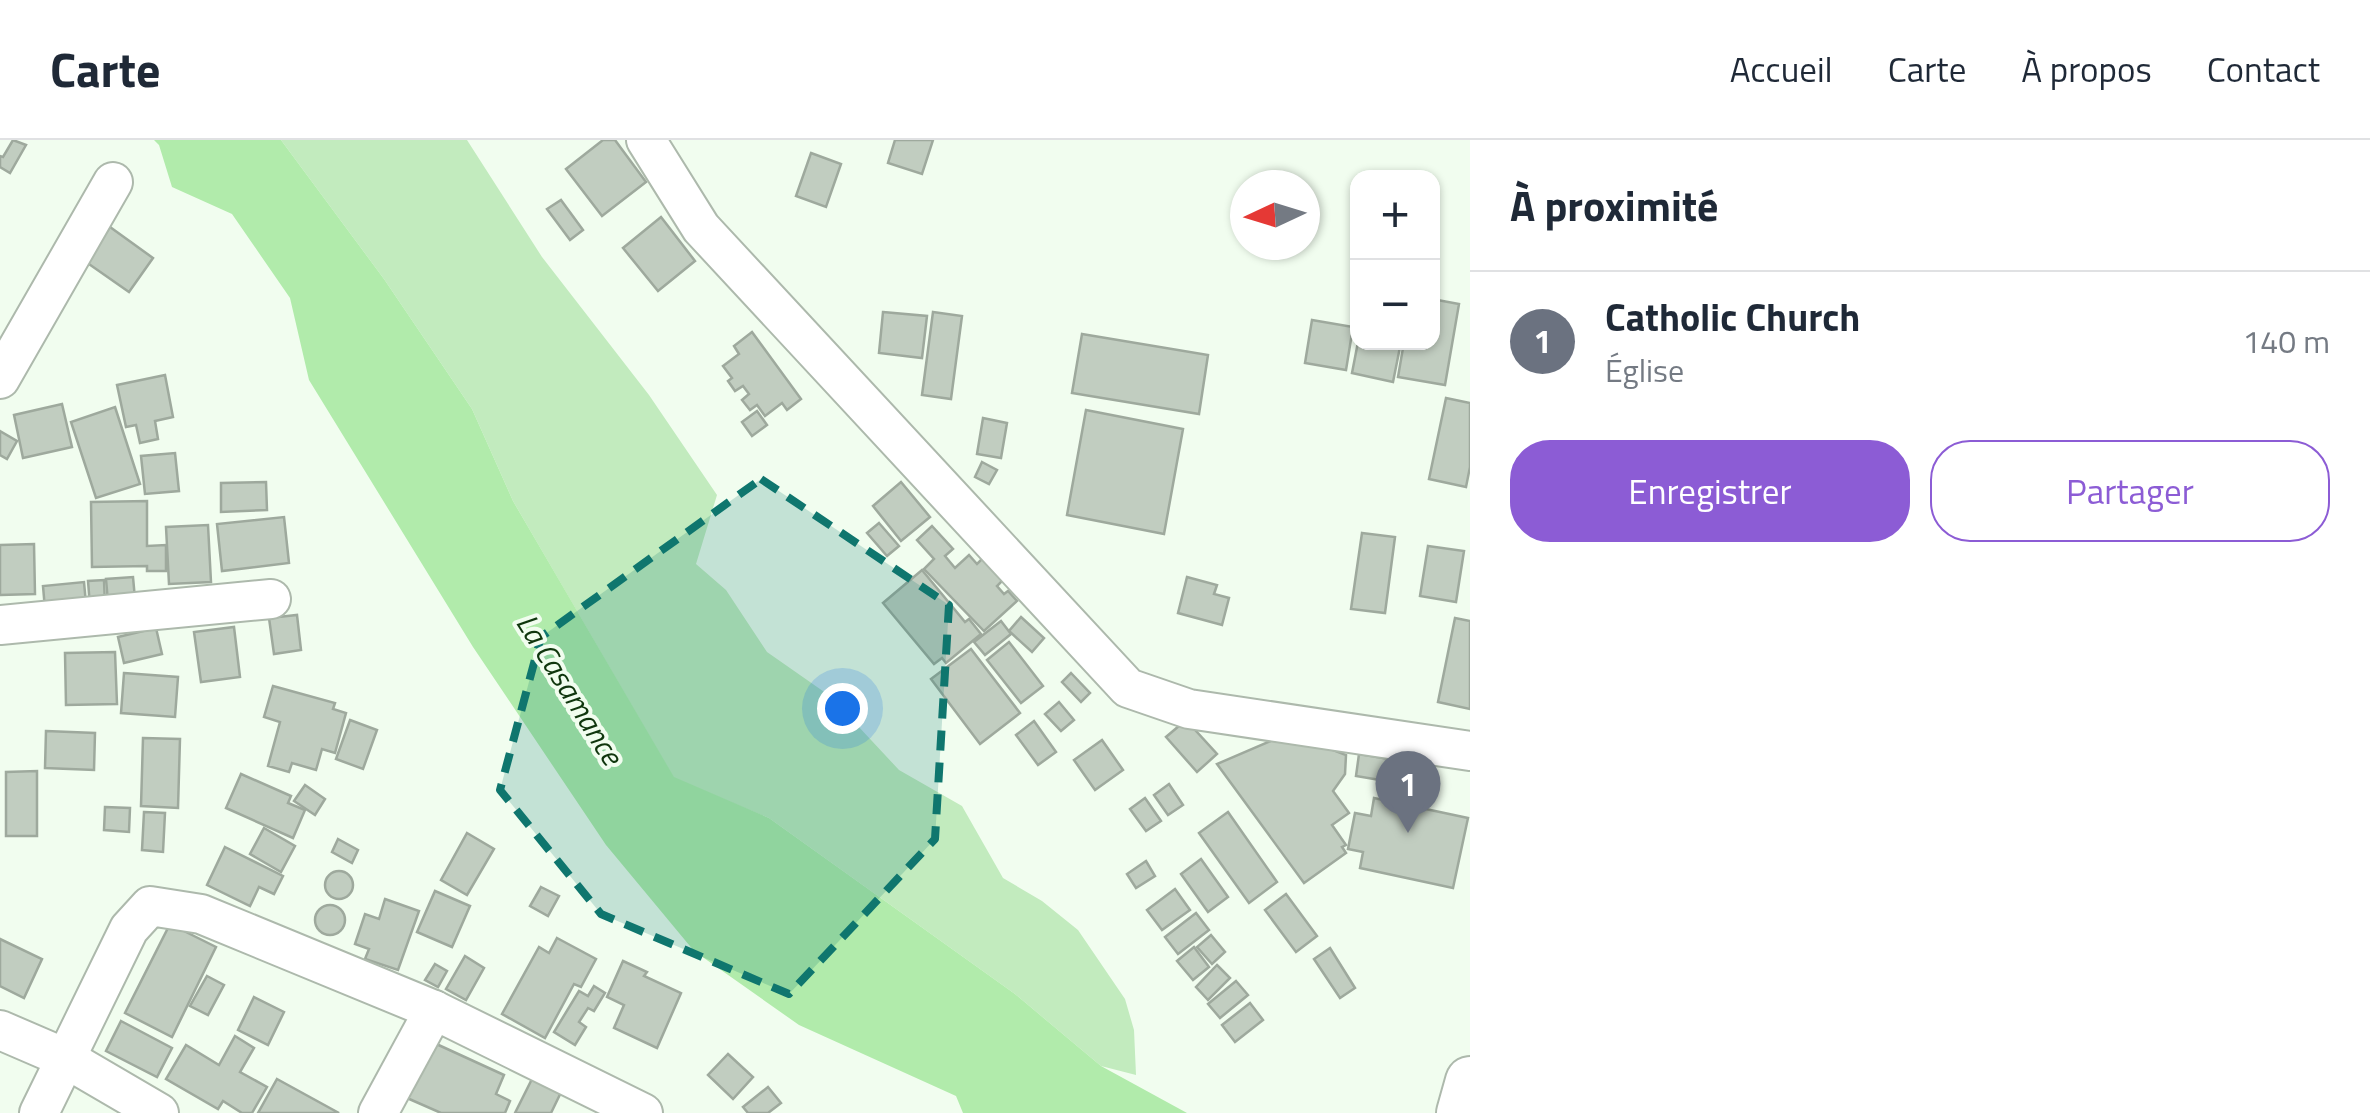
<!DOCTYPE html>
<html lang="fr">
<head>
<meta charset="utf-8">
<style>
	:root { --surface:#fff; --page:#f6f6f7; --text:#1f2937; --muted:#747a83; --line:#e0e1e3; --accent:#8c5cd5 }
	body { margin:0; font-family:"Titillium Web",sans-serif; background:var(--page); color:var(--text) }
	.controls { position:absolute; right:30px; top:30px; display:grid; overflow:hidden; border-radius:20px; box-shadow:0 2px 8px #0004 }
	.controls button { width:90px; height:90px; display:grid; place-items:center; padding:0; border:0; border-bottom:2px solid var(--line); background:var(--surface); color:var(--text); font:50px sans-serif }
	.compass { position:absolute; left:1230px; top:30px; width:90px; height:90px; border-radius:50%; background:var(--surface); box-shadow:0 2px 8px #0004; rotate:266deg }
	.you { position:absolute; left:842px; top:568px; width:35px; height:35px; margin:-25px; border:8px solid #fff; border-radius:50%; background:#1a73e8; box-shadow:0 0 0 15px #1a73e833 }
	.badge { display:grid; place-items:center; width:65px; height:65px; border-radius:50%; background:var(--accent); color:#fff; font-size:32px; font-weight:700 }
	.pin { position:absolute; translate:-50% -82px; filter:drop-shadow(0 2px 5px #0008) }
	.pin::after { content:''; position:absolute; top:52px; width:35px; height:30px; background:inherit; clip-path:polygon(0 0,100% 0,50% 100%) }
	.list { margin:0; padding:0; list-style:none }
	h2 { display:flex; justify-content:space-between; align-items:center; height:130px; margin:0; padding:0 40px; font-size:42px }
	h2 small { font-size:32px; font-weight:400; color:var(--muted) }
	.list li { display:grid; grid-template-columns:65px 1fr auto; gap:30px; align-items:center; box-sizing:border-box; height:140px; padding:0 40px; border-top:2px solid var(--line) }
	.list b { display:block; font-size:38px; white-space:nowrap }
	.list p { margin:0; font-size:32px; white-space:nowrap; color:var(--muted) }
	.list em { font-size:32px; font-style:normal; color:var(--muted) }
	.actions { display:flex; gap:20px; padding:30px 40px }
	.actions a { flex:1; padding:22px 0; border:2px solid var(--accent); border-radius:40px; text-align:center; font-size:35px; color:var(--accent) }
	.actions .main { background:var(--accent); color:#fff }
	.map { position:relative; flex:none; width:1470px; height:973px; overflow:hidden }
	header { display:flex; align-items:center; gap:60px; box-sizing:border-box; height:140px; padding:0 50px; background:var(--surface); border-bottom:2px solid var(--line) }
	header strong { font-size:48px }
	nav { display:flex; gap:55px; margin-inline-start:auto; font-size:35px }
	main { display:flex }
	aside { flex:1; background:var(--surface) }
	.map>svg:first-child { display:block }
</style>
</head>
<body>
<header>
<strong>Carte</strong>
<nav><a>Accueil</a><a>Carte</a><a>À propos</a><a>Contact</a></nav>
</header>
<main>
<div class="map">
<svg width="1470" height="973" viewBox="0 0 1470 973">
	<rect width="100%" height="100%" fill="#f1fdef"/>
	<!-- green -->
	<polygon fill="#c2ebbe" points="281,0 467,0 542,117 649,255 717,355 696,424 726,450 767,512 830,556 899,630 962,666 1003,738 1042,761 1078,790 1125,859 1134,890 1136,935 1101,926 1015,854 769,678 674,638 513,361 472,269 384,139"/>
	<!-- water -->
	<polygon fill="#b1ebab" points="154,0 281,0 384,139 472,269 513,361 674,637 769,678 1015,854 1101,926 1187,973 963,973 956,956 799,885 694,811 606,705 473,507 309,240 290,158 232,74 172,47 159,5"/>
	<!-- building -->
	<g fill="#c1cdc0" stroke="#9ea99d" stroke-width="2.5">
		<polygon points="13,0 26,5 10,33 0,27 0,16 3,17"/>
		<polygon points="603,0 615,0 646,42 602,76 566,29"/>
		<polygon points="895,0 933,0 922,34 888,23"/>
		<polygon points="811,13 841,24 826,67 796,56"/>
		<polygon points="561,60 583,90 570,100 547,69"/>
		<polygon points="661,77 695,121 658,151 623,108"/>
		<polygon points="110,87 153,118 129,152 86,122"/>
		<polygon points="1432,159 1459,164 1445,245 1398,237 1404,202 1432,202"/>
		<polygon points="883,172 927,176 922,218 879,213"/>
		<polygon points="933,172 962,176 951,259 922,255"/>
		<polygon points="1312,180 1353,187 1346,230 1305,223"/>
		<polygon points="752,192 801,259 787,270 782,263 765,276 757,265 750,270 742,260 749,254 743,246 735,251 728,241 732,238 723,226 739,214 734,206"/>
		<polygon points="1082,194 1208,215 1199,274 1072,253"/>
		<polygon points="1358,202 1401,202 1393,242 1352,233"/>
		<polygon points="165,235 173,277 155,281 158,299 140,303 136,285 126,287 117,245"/>
		<polygon points="1446,258 1470,263 1470,327 1466,347 1429,339"/>
		<polygon points="62,264 72,307 23,318 14,275"/>
		<polygon points="115,267 140,344 96,358 71,282"/>
		<polygon points="1086,270 1183,289 1164,394 1067,375"/>
		<polygon points="757,271 767,285 752,296 742,282"/>
		<polygon points="983,278 1007,283 1001,318 977,314"/>
		<polygon points="0,291 17,301 7,319 0,315"/>
		<polygon points="175,313 179,351 145,354 141,316"/>
		<polygon points="982,322 997,330 989,344 975,337"/>
		<polygon points="266,342 267,370 221,372 221,343"/>
		<polygon points="901,342 930,377 901,401 873,366"/>
		<polygon points="147,361 147,406 166,405 166,431 147,431 147,426 92,427 91,362"/>
		<polygon points="284,377 289,423 222,431 217,384"/>
		<polygon points="879,383 899,406 887,416 867,393"/>
		<polygon points="208,385 211,442 169,444 166,387"/>
		<polygon points="932,386 953,409 945,416 955,428 969,415 977,424 983,418 1003,440 997,446 1004,454 1008,451 1017,461 984,491 924,429 934,419 917,400"/>
		<polygon points="1362,393 1395,397 1385,473 1351,469"/>
		<polygon points="34,404 35,454 0,455 0,405"/>
		<polygon points="1428,406 1464,411 1456,462 1420,456"/>
		<polygon points="922,430 965,482 969,479 981,494 946,523 942,518 934,524 883,463"/>
		<polygon points="133,437 135,459 108,462 106,439"/>
		<polygon points="1187,437 1217,445 1214,454 1229,458 1222,485 1178,473"/>
		<polygon points="104,440 105,465 90,466 88,441"/>
		<polygon points="84,442 86,464 45,469 43,446"/>
		<polygon points="297,475 301,510 274,514 269,478"/>
		<polygon points="1021,477 1044,498 1032,512 1009,491"/>
		<polygon points="1455,478 1470,481 1470,569 1438,562"/>
		<polygon points="1001,481 1011,494 985,515 974,502"/>
		<polygon points="234,487 240,537 201,542 194,492"/>
		<polygon points="156,488 162,514 124,523 118,497"/>
		<polygon points="1009,502 1043,546 1021,563 987,520"/>
		<polygon points="971,509 1020,573 980,604 931,539"/>
		<polygon points="115,512 117,564 66,565 65,513"/>
		<polygon points="124,533 178,537 175,577 121,573"/>
		<polygon points="1071,533 1090,553 1081,562 1062,542"/>
		<polygon points="273,546 335,563 333,569 346,573 335,613 322,609 316,630 292,623 289,632 268,626 280,582 264,577"/>
		<polygon points="1059,562 1074,580 1061,591 1045,574"/>
		<polygon points="350,580 377,590 363,629 336,619"/>
		<polygon points="1186,580 1217,614 1197,632 1166,597"/>
		<polygon points="1034,581 1056,612 1038,625 1016,595"/>
		<polygon points="46,591 95,593 94,630 45,628"/>
		<polygon points="1289,593 1346,615 1345,634 1333,651 1349,673 1332,685 1346,705 1342,707 1346,713 1304,743 1217,624"/>
		<polygon points="143,598 180,599 178,668 141,666"/>
		<polygon points="1102,600 1123,630 1095,650 1074,620"/>
		<polygon points="1359,614 1389,619 1386,641 1356,636"/>
		<polygon points="37,631 37,696 6,696 6,632"/>
		<polygon points="241,634 291,656 288,663 305,670 293,698 226,668"/>
		<polygon points="1169,644 1183,665 1168,675 1154,655"/>
		<polygon points="305,645 325,659 315,675 294,661"/>
		<polygon points="1145,658 1161,681 1146,691 1130,669"/>
		<polygon points="1374,658 1468,678 1453,748 1360,728 1363,712 1348,709 1355,673 1371,676"/>
		<polygon points="105,667 130,668 129,692 104,690"/>
		<polygon points="144,672 165,673 163,712 142,710"/>
		<polygon points="1228,672 1277,742 1249,763 1199,693"/>
		<polygon points="264,688 295,706 281,732 250,714"/>
		<polygon points="467,693 494,709 467,755 441,740"/>
		<polygon points="338,699 358,710 352,723 332,712"/>
		<polygon points="225,707 283,736 274,754 259,747 250,766 207,745"/>
		<polygon points="1201,719 1228,757 1208,772 1181,734"/>
		<polygon points="1146,721 1155,736 1136,748 1127,734"/>
		<circle cx="339" cy="745" r="14"/>
		<polygon points="541,747 559,756 548,776 530,766"/>
		<polygon points="1175,749 1190,770 1162,790 1147,770"/>
		<polygon points="435,751 470,766 452,807 417,792"/>
		<polygon points="1286,754 1317,796 1296,812 1265,770"/>
		<polygon points="385,759 419,771 398,830 365,819 369,809 355,804 365,774 379,779"/>
		<circle cx="330" cy="780" r="15"/>
		<polygon points="1196,773 1209,790 1178,814 1165,797"/>
		<polygon points="170,784 216,807 172,897 125,873"/>
		<polygon points="1211,795 1225,812 1212,824 1197,807"/>
		<polygon points="557,798 596,819 581,847 574,844 545,898 502,874 539,807 549,813"/>
		<polygon points="0,799 42,819 24,858 0,846"/>
		<polygon points="1194,807 1209,827 1193,840 1177,821"/>
		<polygon points="1330,808 1355,848 1340,858 1314,819"/>
		<polygon points="465,816 484,828 466,860 446,849"/>
		<polygon points="623,821 647,832 644,836 681,853 657,908 614,888 624,865 607,857"/>
		<polygon points="435,824 447,831 438,847 425,840"/>
		<polygon points="1217,825 1230,838 1208,860 1196,847"/>
		<polygon points="207,836 224,845 208,875 190,866"/>
		<polygon points="1236,841 1248,855 1220,878 1208,864"/>
		<polygon points="594,846 605,853 594,871 588,868 579,882 586,887 575,905 554,892 579,851 588,856"/>
		<polygon points="254,857 284,872 268,905 238,890"/>
		<polygon points="1250,863 1263,880 1235,902 1222,885"/>
		<polygon points="121,881 172,908 157,937 106,911"/>
		<polygon points="235,896 254,908 240,932 267,947 252,973 242,973 223,961 218,969 166,939 186,905 219,925"/>
		<polygon points="432,902 504,935 496,954 510,961 505,973 441,973 407,958"/>
		<polygon points="728,914 753,937 733,959 708,935"/>
		<polygon points="538,927 566,942 551,973 515,973"/>
		<polygon points="277,939 339,973 258,973"/>
		<polygon points="768,947 781,963 768,973 748,973 743,967"/>
	</g>
	<g fill="none" stroke-linecap="round" stroke-linejoin="round">
		<defs>
			<g id="minor">
				<polyline points="646,0 701,88 1128,548 1189,569 1470,611"/>
				<polyline points="0,239 113,42"/>
				<polyline points="0,485 271,459"/>
				<polyline points="0,890 65,918 159,973"/>
				<polyline points="39,973 129,789 150,766 201,774 434,870 643,973"/>
				<polyline points="378,973 434,870"/>
			</g>
			<polyline id="major" points="1461,973 1470,941"/>
		</defs>
		<!-- minor casing -->
		<use href="#minor" stroke="#adb9ac" stroke-width="42"/>
		<!-- major casing -->
		<use href="#major" stroke="#adb9ac" stroke-width="52"/>
		<!-- minor -->
		<use href="#minor" stroke="#fff" stroke-width="38"/>
		<!-- major -->
		<use href="#major" stroke="#fff" stroke-width="48"/>
	</g>
	<!-- marked area -->
	<path fill="#0f766e" fill-opacity="0.2" stroke="#0f766e" stroke-width="8" stroke-dasharray="20 12" stroke-linejoin="round" d="M761 339 949 465 935 699 789 854 601 774 500 650 541 497Z"/>
	<g text-anchor="middle" dominant-baseline="central" stroke-width="8" stroke-linejoin="round" paint-order="stroke">
		<!-- water labels -->
		<g font-size="30" font-style="italic" fill="#0f360d" stroke="#f1fdef">
			<text transform="translate(570 549) rotate(58)">La Casamance</text>
		</g>
	</g>
</svg>
<div class="controls">
<button>+</button>
<button>−</button>
</div>
<svg class="compass" viewBox="-18 -18 36 36"><path d="M0-13l5 13h-10z" fill="#e53935"/><path d="M0 13l5-13h-10z" fill="#747a83"/></svg>
<div class="you"></div>
<div class="pin badge" style="left:1408px;top:693px;background:#6b7280">1</div>
</div>
<aside>
<h2>À proximité<small></small></h2>
<ul class="list">
<li><span class="badge" style="background:#6b7280">1</span><div><b>Catholic Church</b><p>Église</p></div><em>140 m</em></li>
</ul>
<div class="actions"><a class="main">Enregistrer</a><a>Partager</a></div>
</aside>
</main>
</body>
</html>
